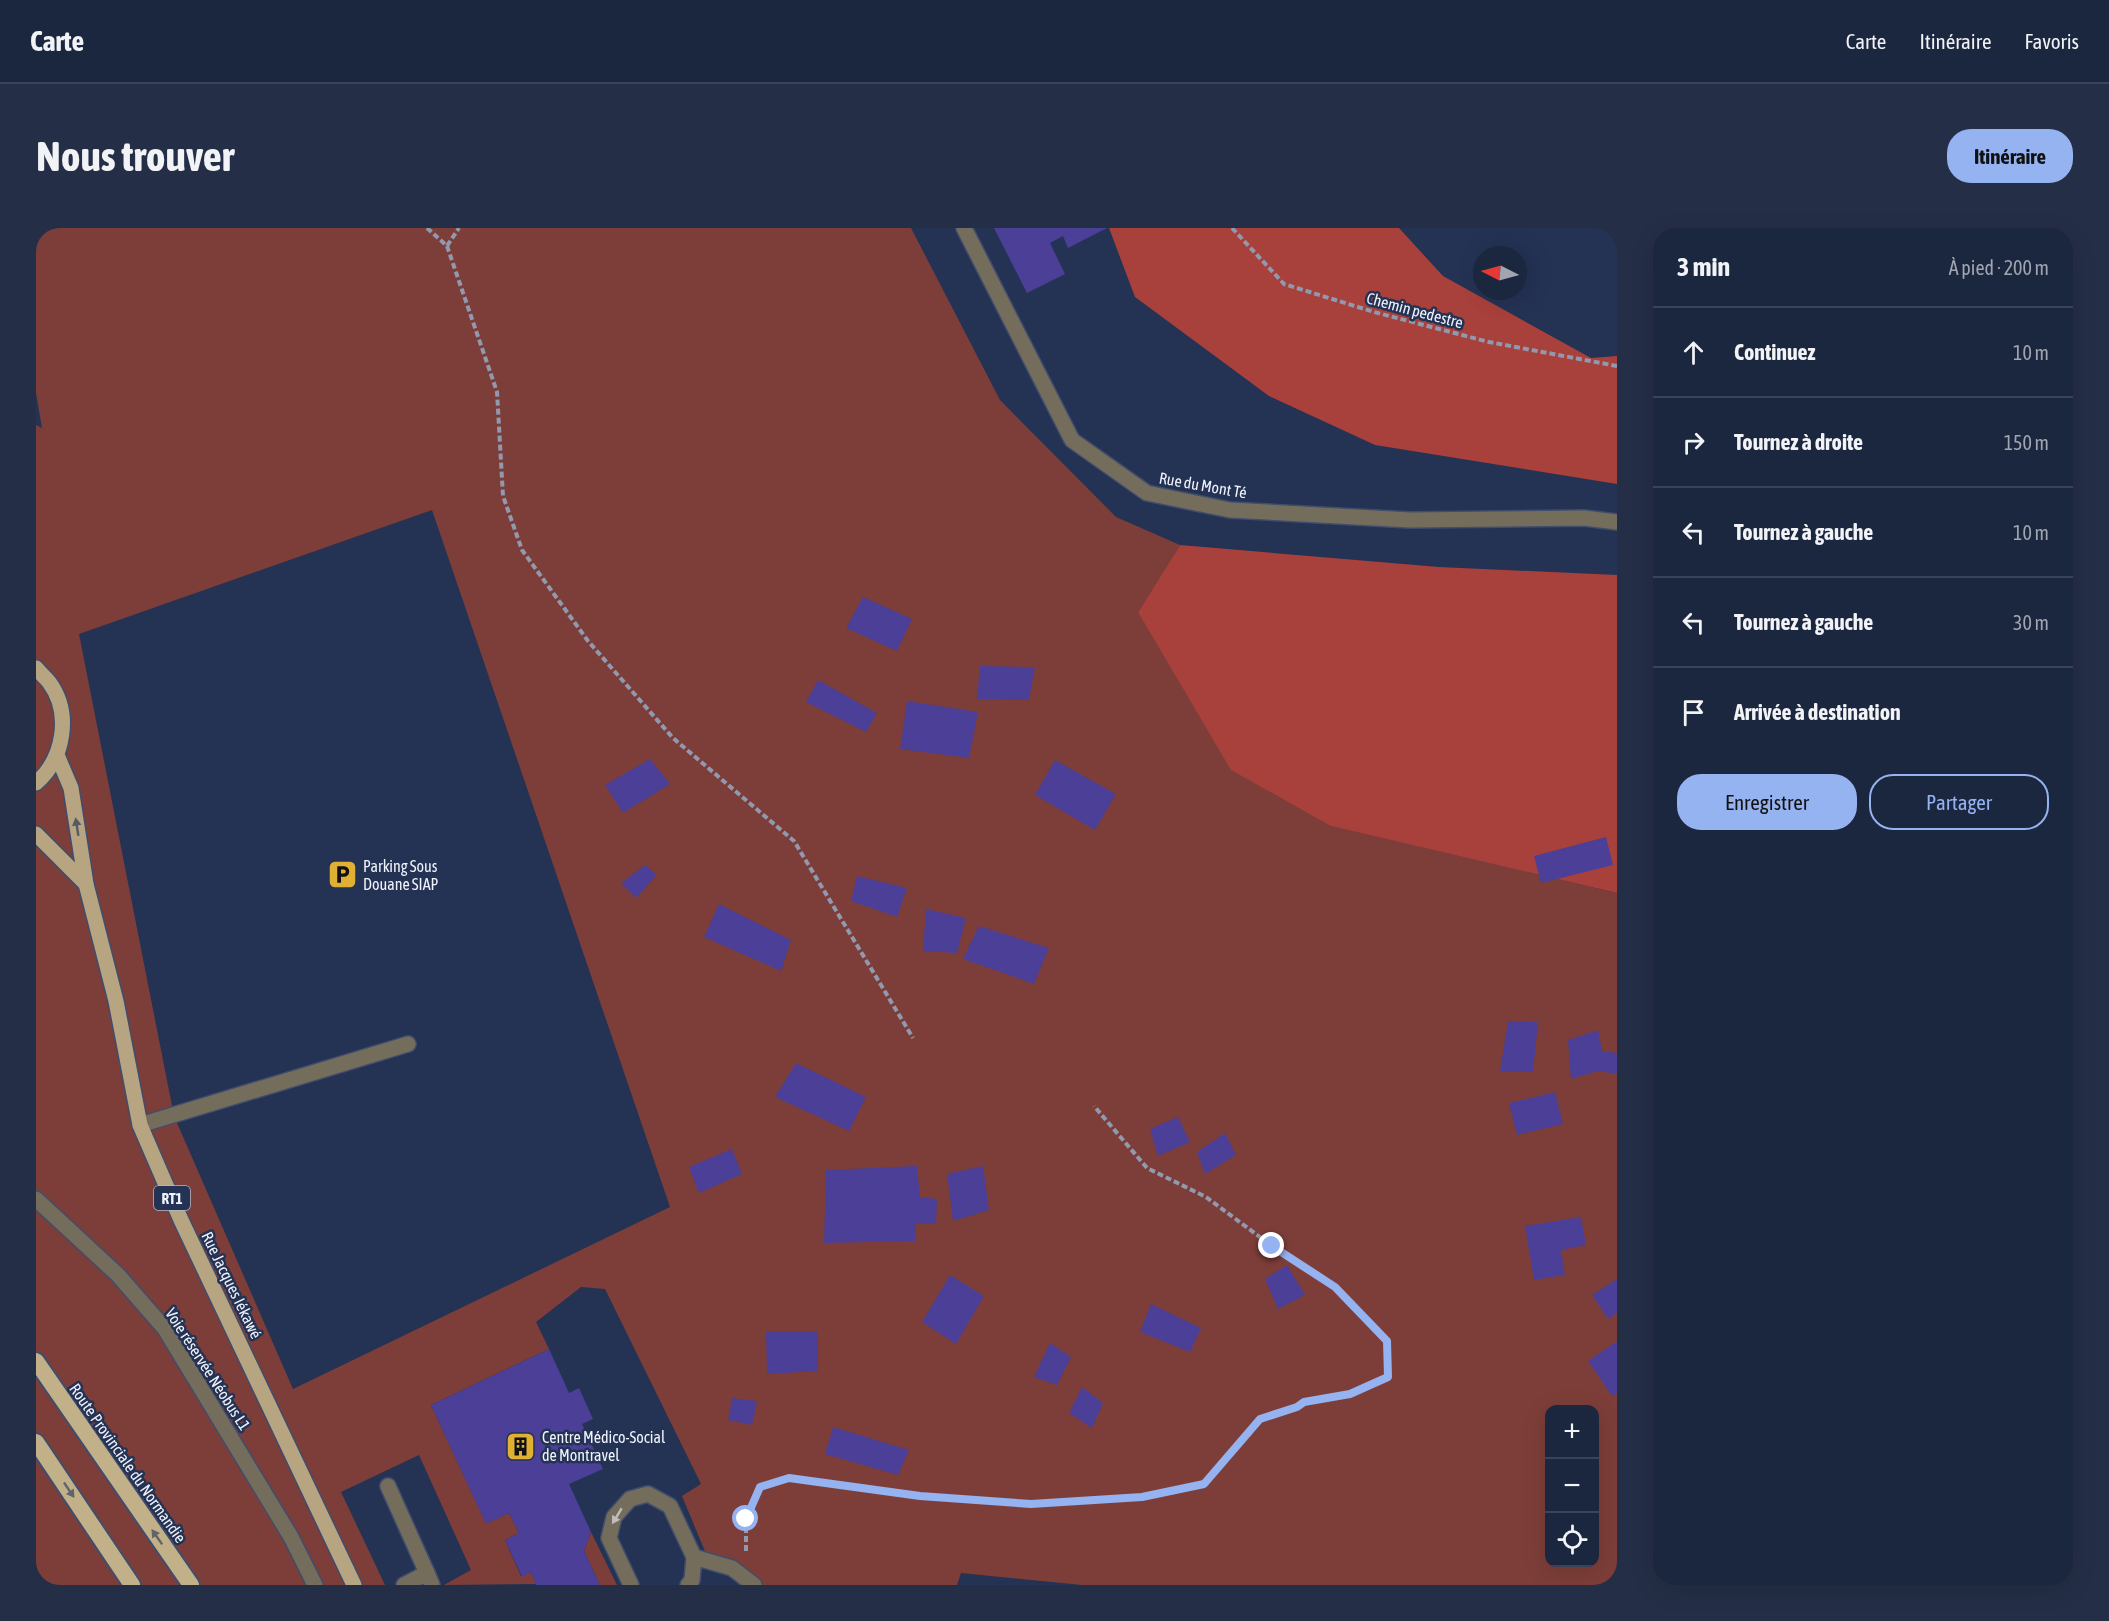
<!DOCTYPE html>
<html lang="fr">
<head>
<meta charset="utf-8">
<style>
	:root { --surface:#1b263f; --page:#242e46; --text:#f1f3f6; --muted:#a0a5b0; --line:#394359; --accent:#95b2f1 }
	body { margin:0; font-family:"Asap Condensed",sans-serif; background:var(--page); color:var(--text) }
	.controls { position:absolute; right:18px; bottom:18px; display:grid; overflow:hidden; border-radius:12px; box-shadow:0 6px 24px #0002 }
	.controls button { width:54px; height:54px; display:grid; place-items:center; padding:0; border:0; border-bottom:2px solid var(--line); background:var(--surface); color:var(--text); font:30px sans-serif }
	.compass { position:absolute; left:1437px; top:18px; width:54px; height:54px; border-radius:50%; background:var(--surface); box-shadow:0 6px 24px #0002; rotate:276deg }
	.stop { position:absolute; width:18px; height:18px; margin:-14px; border:4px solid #95b2f1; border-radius:50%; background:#fff }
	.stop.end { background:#95b2f1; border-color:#fff; box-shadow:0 2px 6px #0008 }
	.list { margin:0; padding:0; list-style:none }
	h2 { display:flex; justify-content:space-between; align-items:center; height:78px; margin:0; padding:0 24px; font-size:26px }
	h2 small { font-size:20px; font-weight:400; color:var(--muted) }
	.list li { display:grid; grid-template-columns:39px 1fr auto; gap:18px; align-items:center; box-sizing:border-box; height:90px; padding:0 24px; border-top:2px solid var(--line) }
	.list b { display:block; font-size:22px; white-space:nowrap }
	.list em { font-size:20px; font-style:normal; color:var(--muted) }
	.actions { display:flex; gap:12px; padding:18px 24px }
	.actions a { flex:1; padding:14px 0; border:2px solid var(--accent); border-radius:24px; text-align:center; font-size:21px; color:var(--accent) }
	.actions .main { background:var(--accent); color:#111 }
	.icon { flex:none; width:33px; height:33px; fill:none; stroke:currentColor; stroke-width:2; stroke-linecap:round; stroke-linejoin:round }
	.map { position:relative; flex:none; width:1581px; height:1357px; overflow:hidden; border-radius:24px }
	header { display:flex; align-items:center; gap:36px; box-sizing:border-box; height:84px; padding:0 30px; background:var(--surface); border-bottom:2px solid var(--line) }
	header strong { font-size:28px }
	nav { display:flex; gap:33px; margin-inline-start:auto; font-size:21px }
	.intro { display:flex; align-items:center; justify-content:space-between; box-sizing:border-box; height:144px; padding:0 36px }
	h1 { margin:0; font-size:42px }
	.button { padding:15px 27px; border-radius:24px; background:var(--accent); color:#111; font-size:21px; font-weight:700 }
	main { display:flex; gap:36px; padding:0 36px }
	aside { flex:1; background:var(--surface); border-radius:24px; box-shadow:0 6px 24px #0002 }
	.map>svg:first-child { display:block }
</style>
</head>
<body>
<header>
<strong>Carte</strong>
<nav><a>Carte</a><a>Itinéraire</a><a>Favoris</a></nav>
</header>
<div class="intro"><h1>Nous trouver</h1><a class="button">Itinéraire</a></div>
<main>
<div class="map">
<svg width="1581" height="1357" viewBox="0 0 1581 1357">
	<rect width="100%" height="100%" fill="#243254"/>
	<!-- green -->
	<g fill="#7d3e39" fill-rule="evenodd">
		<path d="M0 0H875L964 172 1080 289 1144 317 1102 384 1296 598 1581 665V1357H1046L925 1345 921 1357H718L673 1333 646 1268 665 1256 569 1061 545 1059 500 1094 513 1121 395 1177 450 1295 473 1285 483 1305 469 1312 485 1348 495 1344 500 1356 408 1357 435 1342 383 1227 305 1264 349 1357H0V197L6 200 0 165ZM396 282 634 979 257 1161 138 888 43 406ZM1514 1182H1558V1334H1514Z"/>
		<polygon points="555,1304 581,1357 564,1357 548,1323"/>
	</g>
	<!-- forest -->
	<g fill="#a8403b">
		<polygon points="1073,0 1363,0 1407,48 1555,130 1581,128 1581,256 1339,217 1233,168 1099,69"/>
		<polygon points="1144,317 1403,339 1581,347 1581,665 1295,598 1195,542 1102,384"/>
	</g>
	<!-- building -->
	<g fill="#4c3f97">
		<polygon points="958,0 1071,0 1032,20 1027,8 1014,15 1029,46 991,65"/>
		<polygon points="827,369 876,391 861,423 810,400"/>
		<polygon points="944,438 999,439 993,472 941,471"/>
		<polygon points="782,452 841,485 830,504 770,474"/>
		<polygon points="871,473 942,484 933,530 864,521"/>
		<polygon points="614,531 634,556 587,585 569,557"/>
		<polygon points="1019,532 1080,566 1059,602 999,567"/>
		<polygon points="1570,609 1577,637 1505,655 1498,628"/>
		<polygon points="609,637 621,647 600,670 585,655"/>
		<polygon points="821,648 871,660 861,689 815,673"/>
		<polygon points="683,676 755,712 745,743 668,709"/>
		<polygon points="890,681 930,690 921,725 887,723"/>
		<polygon points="943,698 1013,720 998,756 927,731"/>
		<polygon points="1472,793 1502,794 1497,844 1464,843"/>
		<polygon points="1562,802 1566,823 1581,825 1581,846 1562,843 1535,851 1532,812"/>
		<polygon points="760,835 830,869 813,903 739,869"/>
		<polygon points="1519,864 1527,896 1481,907 1473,875"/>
		<polygon points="1142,889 1154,914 1122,928 1114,901"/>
		<polygon points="1189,905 1200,927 1169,946 1161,924"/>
		<polygon points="696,921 706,946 663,965 653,939"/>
		<polygon points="881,938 884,969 901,971 900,996 880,996 879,1013 788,1015 790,942"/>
		<polygon points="947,938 953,982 917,993 911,946"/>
		<polygon points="1545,989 1550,1017 1525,1022 1529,1047 1498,1052 1489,998"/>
		<polygon points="1251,1037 1269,1067 1242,1081 1229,1051"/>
		<polygon points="914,1047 948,1068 920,1116 886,1094"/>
		<polygon points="1581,1051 1581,1085 1572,1091 1556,1067"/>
		<polygon points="1115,1076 1165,1100 1154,1124 1104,1104"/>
		<polygon points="730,1103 782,1103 782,1143 731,1146"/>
		<polygon points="1581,1113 1581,1165 1576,1168 1552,1133"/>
		<polygon points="1014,1115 1035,1129 1021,1157 998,1149"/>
		<polygon points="513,1121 533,1165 543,1160 557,1191 546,1196 567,1241 533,1256 555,1304 548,1323 564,1357 500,1357 495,1344 486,1349 469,1312 483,1305 473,1285 450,1296 395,1177"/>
		<polygon points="1046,1159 1067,1175 1056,1200 1033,1185"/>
		<polygon points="696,1170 721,1173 716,1197 692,1192"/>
		<polygon points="797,1199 873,1222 862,1247 789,1226"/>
	</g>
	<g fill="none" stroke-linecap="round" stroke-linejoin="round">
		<defs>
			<g id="service">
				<polyline points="928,0 1036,212 1111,265 1194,282 1374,292 1548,290 1581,294"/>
				<polyline points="104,897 372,816"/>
				<polyline points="0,971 82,1047 129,1101 255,1309 279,1357"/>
				<polyline points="352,1258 391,1345"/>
				<polyline points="368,1357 391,1345 396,1357"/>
			</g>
			<g id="minor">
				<polyline points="658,1329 696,1340 718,1357"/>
				<polyline points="595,1357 573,1310 578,1289 594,1271 612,1266 634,1278 658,1329 656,1352 652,1357"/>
			</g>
			<g id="primary">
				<path d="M0 440C4 445 9 449 13 454 36 485 28 531 0 555"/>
				<polyline points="21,527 35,560 50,656 80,773 104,897 145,992 318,1357"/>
				<polyline points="0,606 50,656"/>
			</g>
			<g id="trunk">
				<polyline points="0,1133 155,1357"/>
				<polyline points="0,1214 96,1357"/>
			</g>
		</defs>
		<!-- service casing -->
		<use href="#service" stroke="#404d6c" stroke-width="18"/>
		<!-- minor casing -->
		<use href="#minor" stroke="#404d6c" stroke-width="18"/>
		<!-- primary casing -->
		<use href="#primary" stroke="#404d6c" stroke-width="18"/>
		<!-- trunk casing -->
		<use href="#trunk" stroke="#404d6c" stroke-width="20"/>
		<!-- path -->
		<g stroke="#9199ae" stroke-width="4" stroke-dasharray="6 3" stroke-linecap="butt">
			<polyline points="391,0 411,18 423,0"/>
			<polyline points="1196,0 1248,56 1338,84 1453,114 1581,138"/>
			<polyline points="411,18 461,164 467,268 486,322 552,413 637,510 758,613 877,810"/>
			<polyline points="710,1323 710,1291 724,1259 753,1250 884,1268 995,1276 1106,1269 1168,1256 1224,1191 1261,1179 1268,1174 1314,1166 1352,1149 1351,1114 1299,1059 1236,1018 1170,969 1111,940 1058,878"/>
		</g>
		<!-- service -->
		<use href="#service" stroke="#756d5b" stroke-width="15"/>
		<!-- minor -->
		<use href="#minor" stroke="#756d5b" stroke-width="15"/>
		<!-- primary -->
		<use href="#primary" stroke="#b6a580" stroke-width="15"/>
		<!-- trunk -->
		<use href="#trunk" stroke="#c2b088" stroke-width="16"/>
	</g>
	<!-- one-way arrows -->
	<defs><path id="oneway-solid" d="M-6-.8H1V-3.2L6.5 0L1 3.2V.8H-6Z" transform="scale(1.5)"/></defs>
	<use fill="#575a63" href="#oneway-solid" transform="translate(41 599) rotate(-99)"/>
	<g fill="#636469">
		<use href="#oneway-solid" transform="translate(33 1262) rotate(56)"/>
		<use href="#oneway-solid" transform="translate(121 1309) rotate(-125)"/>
	</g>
	<use fill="#bebdbc" href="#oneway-solid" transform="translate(581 1288) rotate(121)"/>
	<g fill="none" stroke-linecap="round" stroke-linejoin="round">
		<!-- route -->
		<polyline stroke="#95b2f1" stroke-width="8" points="710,1291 724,1259 753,1250 884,1268 995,1276 1106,1269 1168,1256 1224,1191 1261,1179 1268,1174 1314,1166 1352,1149 1351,1113 1299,1059 1236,1018"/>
	</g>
	<!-- icons -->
	<defs>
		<symbol id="parking-square" viewBox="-11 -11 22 22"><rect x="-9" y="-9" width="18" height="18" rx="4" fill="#e0b034" stroke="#243254"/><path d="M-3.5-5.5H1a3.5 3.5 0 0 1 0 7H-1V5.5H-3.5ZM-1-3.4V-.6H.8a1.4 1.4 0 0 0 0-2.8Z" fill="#111"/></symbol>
		<symbol id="building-square" viewBox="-11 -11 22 22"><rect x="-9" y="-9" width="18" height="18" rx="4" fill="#e0b034" stroke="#243254"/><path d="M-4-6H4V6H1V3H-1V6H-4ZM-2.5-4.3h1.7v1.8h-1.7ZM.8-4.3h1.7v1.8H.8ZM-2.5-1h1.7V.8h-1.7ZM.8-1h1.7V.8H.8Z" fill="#111"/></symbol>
	</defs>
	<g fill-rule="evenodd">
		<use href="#parking-square" x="290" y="630" width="33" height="33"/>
		<use href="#building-square" x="468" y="1202" width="33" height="33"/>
	</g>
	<g text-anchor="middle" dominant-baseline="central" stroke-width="5" stroke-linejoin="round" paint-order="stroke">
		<!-- shield labels -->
		<rect fill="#243254" stroke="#b2b9ca" stroke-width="1.5" x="118" y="958" width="36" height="24" rx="4.5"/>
		<g font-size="15" font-weight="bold" fill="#eff3fc">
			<text x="136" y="970">RT1</text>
		</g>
		<!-- street labels -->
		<g font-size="16" fill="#eff3fc" stroke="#243254">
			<text transform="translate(1379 82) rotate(15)">Chemin pedestre</text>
			<text transform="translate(1167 257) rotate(10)">Rue du Mont Té</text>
			<text transform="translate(196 1057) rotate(64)">Rue Jacques Iékawé</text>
			<text transform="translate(172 1141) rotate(57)">Voie réservée Néobus L1</text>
			<text transform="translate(92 1235) rotate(55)">Route Provinciale du Normandie</text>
		</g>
		<!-- poi labels -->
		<g font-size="16" fill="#eff3fc" stroke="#243254" text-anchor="start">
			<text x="327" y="638">Parking Sous<tspan x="327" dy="18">Douane SIAP</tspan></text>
			<text x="506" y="1209">Centre Médico-Social<tspan x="506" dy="18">de Montravel</tspan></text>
		</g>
	</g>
</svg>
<div class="controls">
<button>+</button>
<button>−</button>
<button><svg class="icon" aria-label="locate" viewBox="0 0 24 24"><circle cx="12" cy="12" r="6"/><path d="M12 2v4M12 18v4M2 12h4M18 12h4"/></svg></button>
</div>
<svg class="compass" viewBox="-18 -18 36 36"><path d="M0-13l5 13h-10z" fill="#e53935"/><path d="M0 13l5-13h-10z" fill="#a0a5b0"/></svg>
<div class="stop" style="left:710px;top:1291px"></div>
<div class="stop end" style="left:1236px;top:1018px"></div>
</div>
<aside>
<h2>3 min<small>À pied · 200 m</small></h2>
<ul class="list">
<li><svg class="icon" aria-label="ahead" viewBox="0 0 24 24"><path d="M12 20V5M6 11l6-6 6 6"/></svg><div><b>Continuez</b></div><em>10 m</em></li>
<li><svg class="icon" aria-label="right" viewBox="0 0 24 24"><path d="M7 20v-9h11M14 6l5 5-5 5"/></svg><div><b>Tournez à droite</b></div><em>150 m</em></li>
<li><svg class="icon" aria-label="left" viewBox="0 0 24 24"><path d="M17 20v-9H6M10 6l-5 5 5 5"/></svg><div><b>Tournez à gauche</b></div><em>10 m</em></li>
<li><svg class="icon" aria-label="left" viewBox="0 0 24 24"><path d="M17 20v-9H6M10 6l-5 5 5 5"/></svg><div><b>Tournez à gauche</b></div><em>30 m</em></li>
<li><svg class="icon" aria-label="arrive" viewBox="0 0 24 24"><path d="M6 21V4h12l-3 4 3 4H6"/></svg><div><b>Arrivée à destination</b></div></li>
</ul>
<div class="actions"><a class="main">Enregistrer</a><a>Partager</a></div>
</aside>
</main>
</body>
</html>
